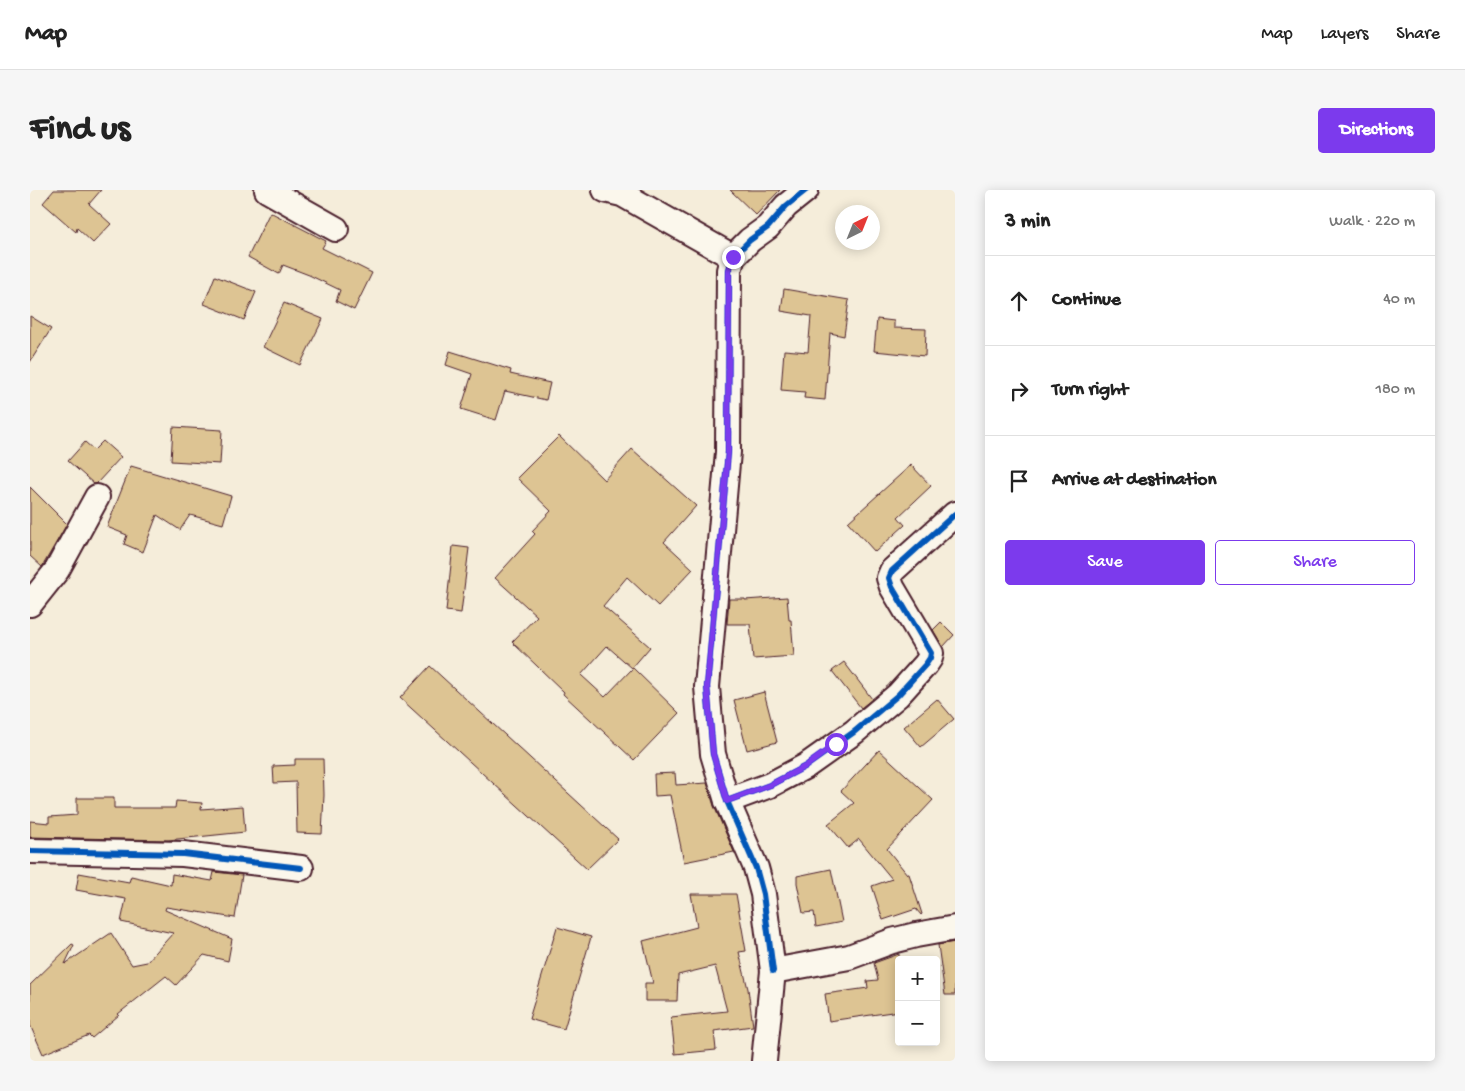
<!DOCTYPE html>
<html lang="en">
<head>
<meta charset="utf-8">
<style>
	:root { --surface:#fff; --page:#f6f6f6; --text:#222; --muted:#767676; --line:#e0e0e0; --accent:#7c3aed }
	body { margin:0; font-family:"Gochi Hand",sans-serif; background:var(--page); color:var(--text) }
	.controls { position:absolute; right:15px; bottom:15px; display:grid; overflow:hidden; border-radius:5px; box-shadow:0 2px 12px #0003 }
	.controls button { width:45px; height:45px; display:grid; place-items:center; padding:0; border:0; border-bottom:1px solid var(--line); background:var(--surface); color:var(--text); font:25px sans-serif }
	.compass { position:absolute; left:805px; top:15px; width:45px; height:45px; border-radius:50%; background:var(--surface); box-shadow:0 2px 12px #0003; rotate:43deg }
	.stop { position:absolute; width:15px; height:15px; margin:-11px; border:4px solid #7c3aed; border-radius:50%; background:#fff }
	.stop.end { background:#7c3aed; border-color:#fff; box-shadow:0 1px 5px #0008 }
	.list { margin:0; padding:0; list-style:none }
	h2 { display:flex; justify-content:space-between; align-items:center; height:65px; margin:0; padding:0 20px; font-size:21px }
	h2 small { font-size:16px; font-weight:400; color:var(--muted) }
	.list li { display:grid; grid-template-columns:32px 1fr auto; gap:15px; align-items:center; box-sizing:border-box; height:90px; padding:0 20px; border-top:1px solid var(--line) }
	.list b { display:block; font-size:19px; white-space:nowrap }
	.list em { font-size:16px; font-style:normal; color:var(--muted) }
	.actions { display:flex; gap:10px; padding:15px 20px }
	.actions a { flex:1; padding:11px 0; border:1px solid var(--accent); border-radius:5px; text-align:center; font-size:18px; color:var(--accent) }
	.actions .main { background:var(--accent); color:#fff }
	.icon { flex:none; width:28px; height:28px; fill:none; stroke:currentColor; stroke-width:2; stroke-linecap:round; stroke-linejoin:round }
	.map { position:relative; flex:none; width:925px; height:871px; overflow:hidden; border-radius:5px }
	header { display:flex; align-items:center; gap:30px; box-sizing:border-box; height:70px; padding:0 25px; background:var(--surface); border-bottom:1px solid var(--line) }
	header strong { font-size:24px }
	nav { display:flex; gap:28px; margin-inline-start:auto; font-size:18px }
	.intro { display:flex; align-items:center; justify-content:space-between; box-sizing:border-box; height:120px; padding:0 30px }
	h1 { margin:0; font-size:35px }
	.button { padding:12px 22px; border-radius:5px; background:var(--accent); color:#fff; font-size:18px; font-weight:700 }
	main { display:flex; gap:30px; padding:0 30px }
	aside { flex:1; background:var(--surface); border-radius:5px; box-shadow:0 2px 12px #0003 }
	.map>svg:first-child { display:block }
</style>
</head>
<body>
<header>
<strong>Map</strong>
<nav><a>Map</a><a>Layers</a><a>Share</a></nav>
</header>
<div class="intro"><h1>Find us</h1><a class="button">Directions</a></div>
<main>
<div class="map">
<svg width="925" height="871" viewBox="0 0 925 871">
	<rect width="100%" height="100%" fill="#f5edda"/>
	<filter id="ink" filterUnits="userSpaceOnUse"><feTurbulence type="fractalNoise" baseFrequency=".02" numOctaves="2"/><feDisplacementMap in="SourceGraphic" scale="10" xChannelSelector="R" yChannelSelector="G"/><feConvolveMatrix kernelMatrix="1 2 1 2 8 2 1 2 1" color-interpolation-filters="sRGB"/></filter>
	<g filter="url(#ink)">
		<!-- building -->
		<g fill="#ddc493" stroke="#4a1f2b">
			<polygon points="24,0 71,0 59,14 81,34 63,53 47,38 46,42 13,13"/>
			<polygon points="700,0 750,0 726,25"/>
			<polygon points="240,22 296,51 292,58 342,83 324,120 306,111 310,100 279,85 253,75 249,84 218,67"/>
			<polygon points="185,86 226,102 214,130 174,114"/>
			<polygon points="754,99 819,110 814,146 800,143 795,210 774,208 775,202 751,200 754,160 778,162 781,126 751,121"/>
			<polygon points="254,113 293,129 270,175 233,157"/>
			<polygon points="0,126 21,139 0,172"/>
			<polygon points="847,129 864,131 864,138 896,139 895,166 844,161"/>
			<polygon points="420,161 481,180 480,184 520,193 516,210 475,201 466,230 431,219 442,184 416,175"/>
			<polygon points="143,237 192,240 190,274 141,271"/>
			<polygon points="529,246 574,290 602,259 666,316 634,352 663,379 628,416 597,387 573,416 620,457 602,478 577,456 551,485 575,507 603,478 649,523 604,570 533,504 534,502 482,452 507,426 465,388 505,344 502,341 521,321 487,288"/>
			<polygon points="73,251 91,267 67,293 64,294 38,271 55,252 64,260"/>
			<polygon points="881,275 901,296 868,327 875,335 845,362 818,332"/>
			<polygon points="101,276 201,306 193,334 160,325 150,340 127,325 113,362 94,354 97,345 77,337"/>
			<polygon points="0,297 37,334 12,377 0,366"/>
			<polygon points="423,356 439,358 431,423 416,421"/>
			<polygon points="757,407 759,430 761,430 764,466 723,469 720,434 697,434 699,409 715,409 715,410"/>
			<polygon points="911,432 924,445 913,457 903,440"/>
			<polygon points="814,472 842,509 831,518 802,481"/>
			<polygon points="400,476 588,649 557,679 370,508"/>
			<polygon points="734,502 747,552 717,560 704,510"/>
			<polygon points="907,509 924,529 891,557 874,537"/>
			<polygon points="849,560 903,610 857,659 877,684 879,684 892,724 891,725 886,719 853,730 842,696 862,689 829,649 818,658 798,634 824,613 811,601"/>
			<polygon points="265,569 293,569 294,605 292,644 267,643 266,592 244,593 243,576 265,575"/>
			<polygon points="645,583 646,595 677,593 684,616 704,662 654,672 640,605 625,606 624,584"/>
			<polygon points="47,608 84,608 84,618 145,618 146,611 172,613 171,619 213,616 215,642 138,650 0,647 0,631 19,633 19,627 47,625"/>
			<polygon points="801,679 812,732 786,737 784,722 773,723 767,693 767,686"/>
			<polygon points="184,682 212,685 205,728 136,717 135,720 202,749 198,771 174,765 146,795 136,786 88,824 89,825 62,848 59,845 13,864 0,835 0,795 42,754 44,755 35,774 81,743 102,775 117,772 143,743 91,732 96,709 46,700 49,683 99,692 101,686 141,695 142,684 182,691"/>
			<polygon points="661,704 706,704 716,761 709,762 718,799 723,836 684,841 686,860 645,864 641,827 697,821 685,776 648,785 647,811 615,811 615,793 623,793 613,751 667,737"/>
			<polygon points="527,737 561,747 534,839 499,829"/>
			<polygon points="925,752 925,805 915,805 908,755"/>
			<polygon points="869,764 869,821 799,831 795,804 838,798 837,791 848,790 844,773"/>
		</g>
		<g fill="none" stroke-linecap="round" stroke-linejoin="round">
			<defs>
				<g id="minor">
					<polyline points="237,0 306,39"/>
					<polyline points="575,0 592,4 703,67"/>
					<polyline points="0,414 27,380 67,307"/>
					<polyline points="697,611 740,595 776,576 824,542 868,505 896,474 900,468 901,463 862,397 859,388 862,381 925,324"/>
					<polyline points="0,661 153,664 271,678"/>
					<polyline points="743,781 733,704 726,678 697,611 683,564 677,497 698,262 699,80 703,67 720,50 738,37 756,16 776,0"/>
					<polyline points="734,871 743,781 819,767 862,751 886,745 925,738"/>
				</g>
			</defs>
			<!-- minor casing -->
			<use href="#minor" stroke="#4a1f2b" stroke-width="28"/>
			<!-- minor -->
			<use href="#minor" stroke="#fbf7ec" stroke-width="24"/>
			<defs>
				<g id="cycleway">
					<polyline points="697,611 740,595 776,576 824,542 868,505 896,474 900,468 901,463 862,397 859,388 862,381 925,324"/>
					<polyline points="0,661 153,664 271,678"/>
					<polyline points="743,781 733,704 726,678 697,611 683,564 677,497 698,262 699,80 703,67 720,50 738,37 756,16 776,0"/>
				</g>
			</defs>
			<!-- cycleway casing -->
			<use href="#cycleway" stroke="#fbf7ec" stroke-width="9"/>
			<!-- cycleway -->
			<use href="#cycleway" stroke="#0057b8" stroke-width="6"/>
		</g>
	</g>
	<g fill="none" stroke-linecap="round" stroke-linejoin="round" filter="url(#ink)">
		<!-- route -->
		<polyline stroke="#7c3aed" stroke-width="6" points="703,67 699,80 698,262 677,496 683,564 697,611 740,595 776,576 806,554"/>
	</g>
</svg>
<div class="controls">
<button>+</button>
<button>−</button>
</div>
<svg class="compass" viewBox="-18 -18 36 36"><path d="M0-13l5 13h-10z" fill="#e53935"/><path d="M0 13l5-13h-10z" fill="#767676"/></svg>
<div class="stop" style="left:806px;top:554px"></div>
<div class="stop end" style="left:703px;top:67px"></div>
</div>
<aside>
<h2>3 min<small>Walk · 220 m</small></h2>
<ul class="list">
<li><svg class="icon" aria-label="ahead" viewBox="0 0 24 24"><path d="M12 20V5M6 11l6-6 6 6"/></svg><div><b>Continue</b></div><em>40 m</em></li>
<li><svg class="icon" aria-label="right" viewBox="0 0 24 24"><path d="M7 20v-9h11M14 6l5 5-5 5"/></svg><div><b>Turn right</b></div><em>180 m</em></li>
<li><svg class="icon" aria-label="arrive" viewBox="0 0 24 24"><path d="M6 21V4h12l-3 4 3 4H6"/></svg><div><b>Arrive at destination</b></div></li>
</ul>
<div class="actions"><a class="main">Save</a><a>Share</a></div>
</aside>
</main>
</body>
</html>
